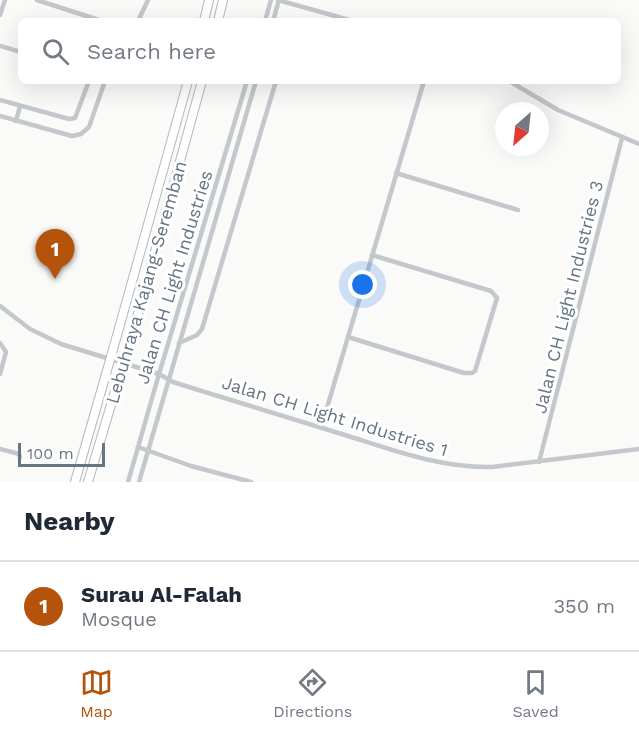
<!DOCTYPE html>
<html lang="en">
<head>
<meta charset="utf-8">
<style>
	:root { --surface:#fff; --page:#f6f6f7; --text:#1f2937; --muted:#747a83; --line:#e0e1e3; --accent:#b45309 }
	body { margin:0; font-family:"Work Sans",sans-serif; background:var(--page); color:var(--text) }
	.compass { position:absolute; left:495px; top:102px; width:54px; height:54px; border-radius:50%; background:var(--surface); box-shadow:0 6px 24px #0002; rotate:207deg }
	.scale { position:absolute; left:18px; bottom:15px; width:87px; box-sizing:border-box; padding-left:6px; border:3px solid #657683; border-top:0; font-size:16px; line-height:21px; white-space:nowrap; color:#657683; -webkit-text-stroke:4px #fff; paint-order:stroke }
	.you { position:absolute; left:363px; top:285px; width:21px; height:21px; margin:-15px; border:4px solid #fff; border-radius:50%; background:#1a73e8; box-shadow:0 0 0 9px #1a73e833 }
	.badge { display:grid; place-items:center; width:39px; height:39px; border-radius:50%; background:var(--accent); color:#fff; font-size:20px; font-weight:700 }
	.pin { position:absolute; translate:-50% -50px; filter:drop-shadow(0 2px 3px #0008) }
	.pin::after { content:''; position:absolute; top:32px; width:21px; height:18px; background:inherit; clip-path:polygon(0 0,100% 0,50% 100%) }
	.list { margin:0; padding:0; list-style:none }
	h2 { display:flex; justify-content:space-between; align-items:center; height:78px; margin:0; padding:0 24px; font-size:26px }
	h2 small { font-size:20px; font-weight:400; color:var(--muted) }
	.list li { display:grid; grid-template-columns:39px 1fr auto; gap:18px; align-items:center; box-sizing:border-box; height:90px; padding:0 24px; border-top:2px solid var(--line) }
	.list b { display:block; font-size:22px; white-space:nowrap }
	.list p { margin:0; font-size:20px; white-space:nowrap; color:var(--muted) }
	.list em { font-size:20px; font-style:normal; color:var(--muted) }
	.icon { flex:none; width:33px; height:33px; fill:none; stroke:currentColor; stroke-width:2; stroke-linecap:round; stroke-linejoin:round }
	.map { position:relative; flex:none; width:639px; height:482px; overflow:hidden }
	.search { position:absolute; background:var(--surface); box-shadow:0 6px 24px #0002; left:18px; right:18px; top:18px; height:66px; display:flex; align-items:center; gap:15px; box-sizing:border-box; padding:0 21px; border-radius:9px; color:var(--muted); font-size:22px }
	.sheet { height:168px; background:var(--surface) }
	nav { display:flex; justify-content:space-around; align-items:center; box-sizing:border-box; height:84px; border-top:2px solid var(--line); background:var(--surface); font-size:16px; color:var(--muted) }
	nav a { display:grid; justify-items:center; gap:3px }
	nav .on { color:var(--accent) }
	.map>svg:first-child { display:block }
</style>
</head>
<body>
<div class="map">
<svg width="639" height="482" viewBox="0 0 639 482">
	<rect width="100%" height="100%" fill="#fafaf8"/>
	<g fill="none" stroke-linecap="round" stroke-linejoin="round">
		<defs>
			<g id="motorway">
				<polyline points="204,21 209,0"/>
				<polyline points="218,21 223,0"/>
				<polyline points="116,339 188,81"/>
				<polyline points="130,343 202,81"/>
				<polyline points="75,482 106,374"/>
				<polyline points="88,482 119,378"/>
			</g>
		</defs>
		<!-- motorway casing -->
		<use href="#motorway" stroke="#b4b9bd" stroke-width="10"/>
		<!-- minor -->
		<g stroke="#c3c8cc" stroke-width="4.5">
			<polyline points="37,0 102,21"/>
			<polyline points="278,0 353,21"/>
			<polyline points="0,15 5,0"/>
			<polyline points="138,21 148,0"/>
			<polyline points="265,21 271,0"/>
			<polyline points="273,21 279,0"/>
			<polyline points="0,46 21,52"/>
			<polyline points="509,81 558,110 639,144"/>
			<polyline points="0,100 69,119 75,118 89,81"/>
			<polyline points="0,116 72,136 81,134 89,127 105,81"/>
			<polyline points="16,121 20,106"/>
			<polyline points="396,173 518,210"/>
			<path d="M0 306 30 329 61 344 159 374 173 382C230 400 287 417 345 435 393 450 440 468 492 467L639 449"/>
			<polyline points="348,337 464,373 472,373 475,371 497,298 491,291 372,255"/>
			<polyline points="0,343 6,352 0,374"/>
			<polyline points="179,343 197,335 202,329 276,81"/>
			<polyline points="321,428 424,81"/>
			<polyline points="138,447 191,466 251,482"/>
			<polyline points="0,449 19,454 20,457"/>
			<polyline points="539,462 622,138"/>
			<polyline points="128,482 159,374 247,81"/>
			<polyline points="139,482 256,81"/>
		</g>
		<!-- motorway -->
		<use href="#motorway" stroke="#fff" stroke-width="8"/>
		<defs>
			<g id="motorway-bridge">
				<polyline points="106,374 116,339"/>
				<polyline points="119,378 130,343"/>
			</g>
		</defs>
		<!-- motorway-bridge casing -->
		<use href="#motorway-bridge" stroke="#b4b9bd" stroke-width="10" stroke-linecap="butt"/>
		<!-- motorway-bridge -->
		<use href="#motorway-bridge" stroke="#fff" stroke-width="8"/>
	</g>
	<g text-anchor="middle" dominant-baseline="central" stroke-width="6" stroke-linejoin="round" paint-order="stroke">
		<!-- street labels -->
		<g font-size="18" fill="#657683" stroke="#fff">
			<text transform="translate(174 277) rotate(-73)">Jalan CH Light Industries</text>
			<text transform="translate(146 282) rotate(-74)">Lebuhraya Kajang-Seremban</text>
			<text transform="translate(568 297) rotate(-76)">Jalan CH Light Industries 3</text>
			<text transform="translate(335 416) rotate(17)">Jalan CH Light Industries 1</text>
		</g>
	</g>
</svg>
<svg class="compass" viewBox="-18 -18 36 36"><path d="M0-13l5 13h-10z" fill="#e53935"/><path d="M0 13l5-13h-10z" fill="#747a83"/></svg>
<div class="scale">100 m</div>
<div class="you"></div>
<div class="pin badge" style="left:55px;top:279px">1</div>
<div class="search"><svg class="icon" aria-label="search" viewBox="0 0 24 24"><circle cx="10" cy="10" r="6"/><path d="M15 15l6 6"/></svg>Search here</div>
</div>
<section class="sheet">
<h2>Nearby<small></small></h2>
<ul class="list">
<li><span class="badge">1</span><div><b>Surau Al-Falah</b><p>Mosque</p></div><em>350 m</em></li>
</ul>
</section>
<nav>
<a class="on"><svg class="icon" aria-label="map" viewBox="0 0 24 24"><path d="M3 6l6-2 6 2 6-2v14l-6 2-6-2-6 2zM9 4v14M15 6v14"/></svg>Map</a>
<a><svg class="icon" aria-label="directions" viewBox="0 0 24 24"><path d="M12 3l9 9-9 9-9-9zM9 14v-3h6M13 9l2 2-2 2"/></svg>Directions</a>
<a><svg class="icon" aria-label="saved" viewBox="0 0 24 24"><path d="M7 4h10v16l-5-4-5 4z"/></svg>Saved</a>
</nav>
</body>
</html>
